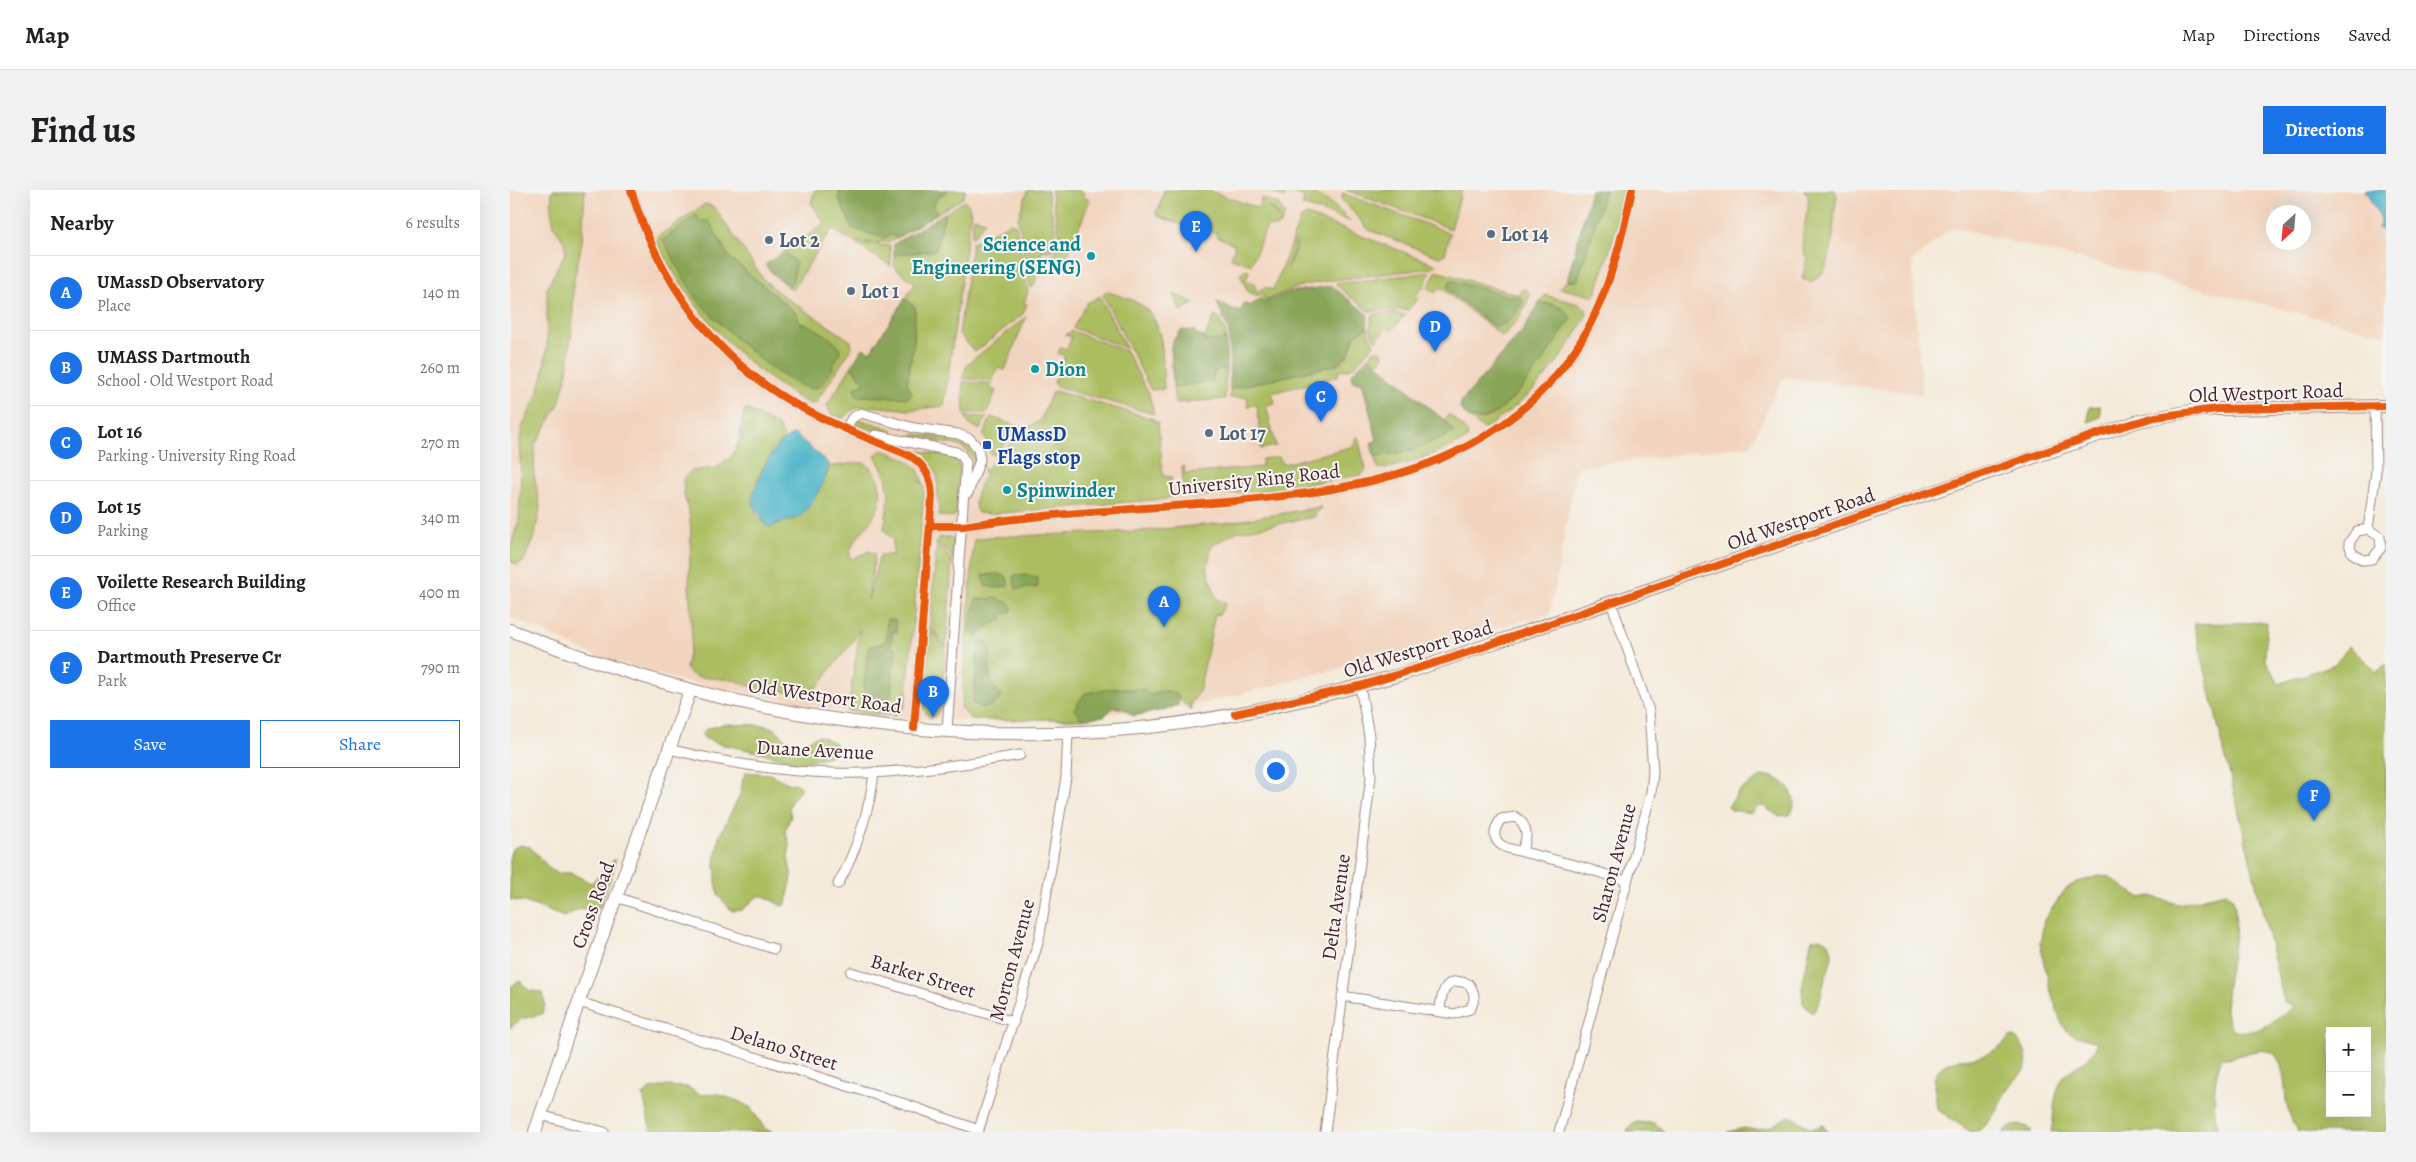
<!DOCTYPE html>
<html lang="en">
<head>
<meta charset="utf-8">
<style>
	:root { --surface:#fff; --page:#f2f2f2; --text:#202124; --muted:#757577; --line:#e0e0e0; --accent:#1a73e8 }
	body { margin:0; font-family:Alegreya,serif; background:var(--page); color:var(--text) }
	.controls { position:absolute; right:15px; bottom:15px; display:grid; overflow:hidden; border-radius:0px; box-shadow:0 5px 20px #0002 }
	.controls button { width:45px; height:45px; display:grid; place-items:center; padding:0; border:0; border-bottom:1px solid var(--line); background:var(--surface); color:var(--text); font:25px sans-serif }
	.compass { position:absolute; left:1756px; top:15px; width:45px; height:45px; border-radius:50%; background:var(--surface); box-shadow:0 5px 20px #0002; rotate:206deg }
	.you { position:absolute; left:765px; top:580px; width:18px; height:18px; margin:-12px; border:4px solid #fff; border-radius:50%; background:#1a73e8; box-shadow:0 0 0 8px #1a73e833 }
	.badge { display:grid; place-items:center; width:32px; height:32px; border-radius:50%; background:var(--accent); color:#fff; font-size:16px; font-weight:700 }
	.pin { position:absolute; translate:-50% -41px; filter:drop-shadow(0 1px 2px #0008) }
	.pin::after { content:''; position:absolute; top:26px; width:18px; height:15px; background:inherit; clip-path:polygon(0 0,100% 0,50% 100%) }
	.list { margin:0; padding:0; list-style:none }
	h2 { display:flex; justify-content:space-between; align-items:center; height:65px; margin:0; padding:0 20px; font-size:21px }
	h2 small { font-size:16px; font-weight:400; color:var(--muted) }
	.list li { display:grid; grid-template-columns:32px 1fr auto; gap:15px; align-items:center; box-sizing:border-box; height:75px; padding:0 20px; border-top:1px solid var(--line) }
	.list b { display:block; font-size:19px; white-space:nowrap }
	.list p { margin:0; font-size:16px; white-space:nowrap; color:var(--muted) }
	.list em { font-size:16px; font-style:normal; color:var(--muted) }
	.actions { display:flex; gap:10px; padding:15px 20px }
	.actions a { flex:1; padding:11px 0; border:1px solid var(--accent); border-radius:0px; text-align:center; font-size:18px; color:var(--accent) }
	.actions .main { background:var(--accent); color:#fff }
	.map { position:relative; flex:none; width:1876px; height:942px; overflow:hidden; border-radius:0px }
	header { display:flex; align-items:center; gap:30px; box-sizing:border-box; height:70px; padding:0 25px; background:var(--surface); border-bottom:1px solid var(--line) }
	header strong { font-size:24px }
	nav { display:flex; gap:28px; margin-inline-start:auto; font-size:18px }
	.intro { display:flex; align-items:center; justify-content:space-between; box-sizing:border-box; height:120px; padding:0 30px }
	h1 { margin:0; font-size:35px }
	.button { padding:12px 22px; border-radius:0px; background:var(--accent); color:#fff; font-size:18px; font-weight:700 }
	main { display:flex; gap:30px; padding:0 30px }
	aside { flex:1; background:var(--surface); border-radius:0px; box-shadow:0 5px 20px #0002 }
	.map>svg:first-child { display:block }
</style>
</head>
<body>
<header>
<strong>Map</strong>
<nav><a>Map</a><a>Directions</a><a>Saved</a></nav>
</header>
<div class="intro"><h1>Find us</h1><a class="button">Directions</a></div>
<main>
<aside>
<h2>Nearby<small>6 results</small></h2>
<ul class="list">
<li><span class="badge">A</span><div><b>UMassD Observatory</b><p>Place</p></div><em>140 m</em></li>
<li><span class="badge">B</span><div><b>UMASS Dartmouth</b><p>School · Old Westport Road</p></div><em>260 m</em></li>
<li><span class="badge">C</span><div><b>Lot 16</b><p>Parking · University Ring Road</p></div><em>270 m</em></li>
<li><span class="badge">D</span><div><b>Lot 15</b><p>Parking</p></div><em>340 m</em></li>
<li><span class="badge">E</span><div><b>Voilette Research Building</b><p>Office</p></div><em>400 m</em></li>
<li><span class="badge">F</span><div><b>Dartmouth Preserve Cr</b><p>Park</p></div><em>790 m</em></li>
</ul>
<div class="actions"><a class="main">Save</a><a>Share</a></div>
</aside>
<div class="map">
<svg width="1876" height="942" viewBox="0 0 1876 942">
	<rect width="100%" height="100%" fill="#f6f6f2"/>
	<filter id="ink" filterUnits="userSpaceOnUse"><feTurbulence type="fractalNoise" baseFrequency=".02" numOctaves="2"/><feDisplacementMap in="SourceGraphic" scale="10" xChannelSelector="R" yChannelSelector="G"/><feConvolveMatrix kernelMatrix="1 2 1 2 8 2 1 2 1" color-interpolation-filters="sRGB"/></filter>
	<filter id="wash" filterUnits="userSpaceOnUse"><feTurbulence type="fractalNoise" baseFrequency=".0096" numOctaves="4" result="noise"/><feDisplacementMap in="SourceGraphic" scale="20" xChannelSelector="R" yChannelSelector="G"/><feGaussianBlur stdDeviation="1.12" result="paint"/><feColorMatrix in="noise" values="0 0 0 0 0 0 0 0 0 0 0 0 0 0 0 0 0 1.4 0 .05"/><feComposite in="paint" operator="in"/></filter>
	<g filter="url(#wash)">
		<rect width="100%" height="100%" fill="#f4ead9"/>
		<!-- built -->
		<path fill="#f2d4be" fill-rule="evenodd" d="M0 0H1876V145L1443 37 1402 71 1412 204 1276 187 1271 191 1241 255 1068 277 1066 281 1040 424 688 515 547 529 482 532 357 526 168 490 81 464 0 426ZM1764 22H1794V52H1764Z"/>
		<!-- green -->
		<g fill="#abbd60" stroke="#7a6e46" fill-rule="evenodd">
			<polygon points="42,0 75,0 72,52 63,95 63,128 57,183 49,214 25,255 24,284 30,317 25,345 13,372 8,375 0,371 0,358 9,330 11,281 9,256 12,237 26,207 33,185 37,155 37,98 56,61 54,52 44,36 41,20"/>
			<polygon points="305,0 330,0 329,9 387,48 379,52 352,53 380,56 381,76 347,55 351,52 344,52 322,39 282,100 270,90 279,95 283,90 286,73 275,61 315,34 301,13"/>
			<polygon points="437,0 456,0 453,8 428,23 424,18 425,11"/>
			<polygon points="518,0 537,0 548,54 546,59 538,61 533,60 531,66 519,70 515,69 508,28"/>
			<polygon points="541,0 568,0 574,3 573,7 580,10 556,70 544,65 532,74 523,98 520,97 517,75 545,63 551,54"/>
			<polygon points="654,0 697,0 748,18 752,8 768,14 775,24 773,29 767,26 765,21 759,18 764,21 767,27 773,30 771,34 765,37 757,36 741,75 721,68 725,55 706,46 707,41 704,43 686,35 684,39 647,26 646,21 649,19"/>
			<path d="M757 0C802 0 809 0 840 31L792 15 794 7 778 1 774 8Z"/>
			<polygon points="836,0 952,0 941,39"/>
			<polygon points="1095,0 1115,0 1102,53 1085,105 1082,106 1049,98 1057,91 1065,91 1068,89"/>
			<path d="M1293 0H1325L1327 7C1321 29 1328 84 1300 92L1292 89 1297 68C1285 48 1301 26 1298 4Z"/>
			<polygon points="832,3 940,43 935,64 930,67 924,65 859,40 832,10"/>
			<path d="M455 11 460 17 459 21H461L434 216 399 220 362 216 360 218C347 215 341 220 333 228L321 224 317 215 341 177 355 192 397 194 404 151 405 117 395 109 405 93 385 78 384 65 426 60 435 23Z"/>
			<path d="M195 14 204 17 254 90 269 103 341 151 342 158 305 214C295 214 283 204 275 199 216 160 179 112 146 51L149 46Z"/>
			<polygon points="797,25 917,71 926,75 923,78 824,90 794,95 757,109 738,102 730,84 735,80 739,81 736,90 744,93 747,102 755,97 763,100 782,52 786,54 777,78 788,52 782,51 790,29"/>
			<polygon points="464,27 475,31 463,47 461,47"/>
			<polygon points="500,33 506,35 518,102 514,113 517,114 513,124 465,162 449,144 462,53"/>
			<path d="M926 81 1009 105 1012 99 1017 100 1020 105 1011 126 993 147 930 97 925 103 918 98ZM937 99 1001 107 1009 106 1014 110 998 131 983 136Z"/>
			<polygon points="920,82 914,97 906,105 909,108 898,120 858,121 825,94"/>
			<path d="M596 101C610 106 623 109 634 117 656 134 652 174 654 199L641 200 593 105Z"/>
			<polygon points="664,104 685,113 670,121"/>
			<path d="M1035 105 1072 115 1076 119 1077 124C1053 171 1019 211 974 239L959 228 972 229 1011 199 1061 128 1044 114 1029 113Z"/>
			<polygon points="590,106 616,158 563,138 577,113"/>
			<polygon points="884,123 895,125 882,140 878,138 865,151 860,139 862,126 866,124"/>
			<polygon points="704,126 709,127 716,143 716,149 693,152"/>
			<polygon points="516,127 495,180 488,178 483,190 453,189 456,177 460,172"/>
			<polygon points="857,135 859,146 864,154 844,177 828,182 828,186 762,203 765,213 756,215 766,256 751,259 747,215 738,216 737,207 720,208 720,199 826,175 839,164 844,146 856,139"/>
			<polygon points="562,141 616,161 639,204 644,224 546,197 544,192 555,166 548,163 550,157 557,159 562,147 555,145"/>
			<circle cx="867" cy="166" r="6"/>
			<polygon points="710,179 716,179 715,209 665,213 663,197 702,191 705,182"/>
			<polygon points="453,192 482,193 480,198 486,201 477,223 454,223"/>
			<path d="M545 201 644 229 645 232H648L653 286 661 287 662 306 655 309 483 324 468 323C460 312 470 295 476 284L473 282 474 278 477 281 479 276 512 240 530 231 542 202Z"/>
			<polygon points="1590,216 1590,227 1578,232 1579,217"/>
			<path d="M234 220H239L268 236 274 249C255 270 224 319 261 337 267 333 274 332 279 329 296 321 317 294 319 276 330 276 346 272 354 273 359 274 362 280 365 284 369 288 369 293 370 298 376 330 337 347 340 367L343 369 359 361 365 364 358 410 370 365H383V349L374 340 379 305 376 287 365 265 372 260C390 266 410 272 413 294L408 290 414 296V303L397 506 394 518 385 526 338 521 350 439 343 452 318 482 313 491 305 499 295 504 245 498 224 490 188 487 178 482 176 477 182 448 179 394 181 341 179 322 174 305 173 289 181 281 206 278 221 267 229 252ZM384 430 387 442 382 441 381 459H385L380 510 353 507 358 458 376 451Z"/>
			<path d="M939 224 958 242 957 249C943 256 881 283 868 278L864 266 896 262 944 242 934 230Z"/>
			<polygon points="455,226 476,227 470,240 459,234"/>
			<polygon points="481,227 510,237 484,265 480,263 479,258 481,256 473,246"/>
			<polygon points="348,229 382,239 383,243 380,245 347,235 344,232"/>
			<path d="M403 244C420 247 474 246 465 275 461 248 422 254 400 248Z"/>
			<polygon points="848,247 856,280 850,285 772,299 681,307 673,302 672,276 674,277 675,284 752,277 752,269 769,267 773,274 845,256 845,249"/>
			<polygon points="410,261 440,267 448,271 450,279 446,324 444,327 429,326 427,285 408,263"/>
			<polygon points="811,317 804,327 726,342 702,355 697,377 706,408 716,414 709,425 705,424 689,503 681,512 681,520 661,501 647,502 643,505 565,519 572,529 466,530 460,528 451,519 464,350 478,347 632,341 714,333"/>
			<polygon points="437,346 444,349 443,368 431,354 426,356 428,348 435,347 437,349"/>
			<polygon points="429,356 442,370 436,458 425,441 419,445 426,359"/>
			<path d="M1757 432 1755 469 1769 494 1825 474 1839 456 1867 482 1876 474V942H1787C1784 934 1779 925 1777 916 1774 903 1776 864 1758 861 1742 858 1727 869 1712 868 1702 892 1703 916 1708 942H1541C1545 926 1542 908 1551 892 1560 873 1583 875 1587 852L1563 845 1557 841 1551 832 1540 799 1530 754 1534 730 1555 700 1565 693 1588 686 1600 687 1616 699 1631 708 1640 706 1668 714 1716 703 1722 707C1737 746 1700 814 1724 841 1750 845 1765 830 1785 816L1774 812 1684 434ZM1820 841H1857V923H1820Z"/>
			<polygon points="425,443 435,460 431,514 428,523 422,528 418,526 414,520 419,447"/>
			<path d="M214 534C226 535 256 533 265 539 273 544 276 554 283 559 294 556 300 547 310 546L325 553V560L322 565 289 574 253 563 210 554 194 548 192 544 196 539Z"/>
			<polygon points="236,582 259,584 280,594 285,593 292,598 281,611 279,618 281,626 275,641 280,656 278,667 282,688 276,714 272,716 254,706 248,706 232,720 222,721 208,705 206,690 205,671 209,647 231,602 233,588"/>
			<path d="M1253 586C1272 584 1293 607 1280 625L1268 626 1253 616 1247 617 1241 623 1221 620 1218 617 1230 600Z"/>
			<polygon points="9,655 20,657 41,680 48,683 61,683 81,693 105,669 103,682 90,717 70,719 54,727 15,712 0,710 0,664 3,659"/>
			<path d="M1309 748C1332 756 1318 777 1314 793 1312 802 1310 816 1302 823L1293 814 1292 798 1300 757 1302 750Z"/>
			<polygon points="10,791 18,800 33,803 35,815 32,824 11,829 0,838 0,797"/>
			<path d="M1500 847H1504C1514 853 1518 866 1516 877 1511 885 1504 891 1498 899 1489 912 1480 942 1461 942L1428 920C1425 914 1427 909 1425 902 1419 869 1448 871 1471 866 1483 863 1492 855 1500 847Z"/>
			<polygon points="156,896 177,897 191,905 208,904 228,911 241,918 255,939 263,942 141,942 133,905 140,899"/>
			<polygon points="1277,927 1282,927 1302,939 1313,935 1317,942 1217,942 1234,938 1246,940 1260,937"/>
			<polygon points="1126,932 1145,933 1155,942 1117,942 1121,935"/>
			<polygon points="1510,935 1518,937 1522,942 1493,942 1503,936"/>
		</g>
		<!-- forest -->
		<g fill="#88a456" stroke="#696240">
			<polygon points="330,0 437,0 425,11 424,18 428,23 387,48 382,45 373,48 342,38 329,9"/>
			<polygon points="1081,0 1095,0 1068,89 1067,91 1057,91"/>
			<polygon points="435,23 426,60 384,65 384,54"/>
			<path d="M186 25 191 31H199L219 67 286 123 290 133C304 136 321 147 330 158 330 165 326 169 323 176 320 184 316 196 305 198 280 203 204 130 188 110 174 92 164 69 153 50Z"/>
			<polygon points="275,61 286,73 283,91 279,96 265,86 255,75"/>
			<path d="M941 90 1001 107 1009 106 1014 110C1007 121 998 138 983 136L937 99Z"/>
			<polygon points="822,96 858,125 856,139 844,146 839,164 826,175 720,199 719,141 707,112 730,122 734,113 740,116 750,109 756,111 780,102"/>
			<polygon points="395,109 405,117 404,151 397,194 402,203 398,208 347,206 344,199 355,192 341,177 353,158 360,162"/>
			<path d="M1029 113C1041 114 1056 116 1061 128 1045 152 1000 227 971 229 967 229 963 228 959 228L950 219 951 212 1014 139Z"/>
			<polygon points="671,140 685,141 685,144 694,147 694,151 716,149 716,179 710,179 705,182 702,191 663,197 661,156 665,147 668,148 667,145"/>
			<polygon points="859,167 934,230 944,243 896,262 864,266 861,253 867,250 852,192 844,192 841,184"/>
			<polygon points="489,384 497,387 498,396 488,398 475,396 473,385"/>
			<polygon points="519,385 527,388 528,397 506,399 503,386"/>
			<polygon points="489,408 494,412 498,412 502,417 501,422 492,425 492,431 481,434 469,445 458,443 466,409"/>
			<polygon points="377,429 385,430 387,442 382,441 381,458 386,459 380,510 353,508 358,458 376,451"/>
			<path d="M469 451H476L481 456 479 480 482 496 492 504C486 516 475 522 463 513Z"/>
			<path d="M607 498 633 500 640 505C651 501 657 498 668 505V515C655 521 637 523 623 526L612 518H603L594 526 572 529 564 519 575 503Z"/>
		</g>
		<!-- water -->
		<g fill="#49b3c7" stroke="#4a6979">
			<polygon points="1855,0 1876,0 1876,41 1868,38 1871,29"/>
			<path d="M285 244 317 272C323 283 299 319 290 326 282 331 270 331 261 337L256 336 242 310C247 288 262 251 285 244Z"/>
		</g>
	</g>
	<g filter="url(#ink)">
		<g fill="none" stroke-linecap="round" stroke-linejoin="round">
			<defs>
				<g id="street">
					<path d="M121 0C149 92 207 173 294 219 327 237 363 250 398 265 415 274 422 289 422 307L404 538"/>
					<polyline points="336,238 342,228 351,223 404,238 448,244 460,249 468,258 470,270 458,303"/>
					<polyline points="365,245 446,262 452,266 456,273 437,540"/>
					<path d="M420 336H453C531 324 611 320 690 314 829 303 980 288 1065 160 1096 114 1111 54 1122 0"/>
					<polyline points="1858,339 1870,347 1871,358 1862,369 1853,370 1842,363 1839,353 1847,341 1858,339 1866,281 1865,216"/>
					<path d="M159 559C212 572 269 582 324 583 383 585 452 575 510 565"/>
					<path d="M1011 661C1018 649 1019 636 1006 627L991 629C982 642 982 652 997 658L1065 675 1117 691"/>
					<path d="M328 694C345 665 361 616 364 582"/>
					<polyline points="106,707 264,759"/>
					<polyline points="341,782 504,832"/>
					<path d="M832 806 944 824 960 819C966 809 965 803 959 794 936 785 931 801 930 821"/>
					<polyline points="69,812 395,914 469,940"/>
					<polyline points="30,925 94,942"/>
					<polyline points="468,942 529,750 556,587 558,543"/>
					<polyline points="815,942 861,587 859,546 850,496"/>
					<polyline points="1049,942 1133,633 1141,603 1143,582 1139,521 1101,412"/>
				</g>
				<g id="secondary">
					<path d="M0 440C201 521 414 558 630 538 721 529 809 508 896 483L1629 231 1681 221 1707 219 1876 216"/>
					<polyline points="25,942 70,808 180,501"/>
				</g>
			</defs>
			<!-- street casing -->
			<use href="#street" stroke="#9f8482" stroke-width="11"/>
			<!-- secondary casing -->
			<use href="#secondary" stroke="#9f8482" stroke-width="14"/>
			<!-- street -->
			<use href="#street" stroke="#fff" stroke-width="9"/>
			<!-- secondary -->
			<use href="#secondary" stroke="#fff" stroke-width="12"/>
			<defs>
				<g id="cycleway">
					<path d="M121 0C149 92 207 173 294 219 327 237 363 250 398 265 415 274 422 289 422 307L404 538"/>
					<path d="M420 336H453C531 324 611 320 690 314 829 303 980 288 1065 160 1096 114 1111 54 1122 0"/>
					<polyline points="725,524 850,496 941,468 1590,243 1645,227 1707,219 1876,216"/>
				</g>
			</defs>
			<!-- cycleway casing -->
			<use href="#cycleway" stroke="#f6f6f2" stroke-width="11"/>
			<!-- cycleway -->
			<use href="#cycleway" stroke="#e8590c" stroke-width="8"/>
		</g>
	</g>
	<!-- markers -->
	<g fill="#5c6f8a" stroke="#f6f6f2" stroke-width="2">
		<circle cx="981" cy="44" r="5"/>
		<circle cx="259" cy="50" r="5"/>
		<circle cx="341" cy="101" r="5"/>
		<circle cx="699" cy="243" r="5"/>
	</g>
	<g fill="#0f9aa8" stroke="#f6f6f2" stroke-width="2">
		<circle cx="581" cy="66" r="5"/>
		<circle cx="525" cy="179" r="5"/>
		<circle cx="497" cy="300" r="5"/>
	</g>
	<rect fill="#1a4fb4" stroke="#f6f6f2" stroke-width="2" x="472" y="250" width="10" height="10" rx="2.5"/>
	<g text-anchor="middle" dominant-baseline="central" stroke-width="4" stroke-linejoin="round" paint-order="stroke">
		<!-- service labels -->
		<g font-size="20" font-weight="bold" fill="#4e5e75" stroke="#f6f6f2" text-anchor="start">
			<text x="991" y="44">Lot 14</text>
			<text x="269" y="50">Lot 2</text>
			<text x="351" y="101">Lot 1</text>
			<text x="709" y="243">Lot 17</text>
		</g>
		<!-- culture labels -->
		<g font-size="20" font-weight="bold" fill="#0d838f" stroke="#f6f6f2" text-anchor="start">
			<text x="571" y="54" text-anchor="end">Science and<tspan x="571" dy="23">Engineering (SENG)</tspan></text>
			<text x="535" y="179">Dion</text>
			<text x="507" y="300">Spinwinder</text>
		</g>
		<!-- street labels -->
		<g font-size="20" fill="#4a1f2b" stroke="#f6f6f2">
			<text transform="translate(1756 203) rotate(-2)">Old Westport Road</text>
			<text transform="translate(744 290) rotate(-6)">University Ring Road</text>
			<text transform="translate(1291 329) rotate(-19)">Old Westport Road</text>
			<text transform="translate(908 459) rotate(-17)">Old Westport Road</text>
			<text transform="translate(315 506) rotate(8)">Old Westport Road</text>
			<text transform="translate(305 560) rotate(3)">Duane Avenue</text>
			<text transform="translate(1104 673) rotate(-75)">Sharon Avenue</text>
			<text transform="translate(83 715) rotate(-70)">Cross Road</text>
			<text transform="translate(826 717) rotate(-82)">Delta Avenue</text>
			<text transform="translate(502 770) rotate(-75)">Morton Avenue</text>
			<text transform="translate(413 786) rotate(17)">Barker Street</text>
			<text transform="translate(274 858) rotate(17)">Delano Street</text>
		</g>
		<!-- transit labels -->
		<g font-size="20" font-weight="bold" fill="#164399" stroke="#f6f6f2" text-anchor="start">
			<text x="487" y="244">UMassD<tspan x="487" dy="23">Flags stop</tspan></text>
		</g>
	</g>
</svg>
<div class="controls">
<button>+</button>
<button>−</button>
</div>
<svg class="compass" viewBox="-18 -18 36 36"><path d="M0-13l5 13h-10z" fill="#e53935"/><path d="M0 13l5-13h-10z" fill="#757577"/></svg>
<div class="you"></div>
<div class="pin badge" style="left:654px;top:437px">A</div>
<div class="pin badge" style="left:423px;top:527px">B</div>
<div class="pin badge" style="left:811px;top:232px">C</div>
<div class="pin badge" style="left:925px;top:162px">D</div>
<div class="pin badge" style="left:686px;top:62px">E</div>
<div class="pin badge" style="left:1804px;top:631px">F</div>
</div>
</main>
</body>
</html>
